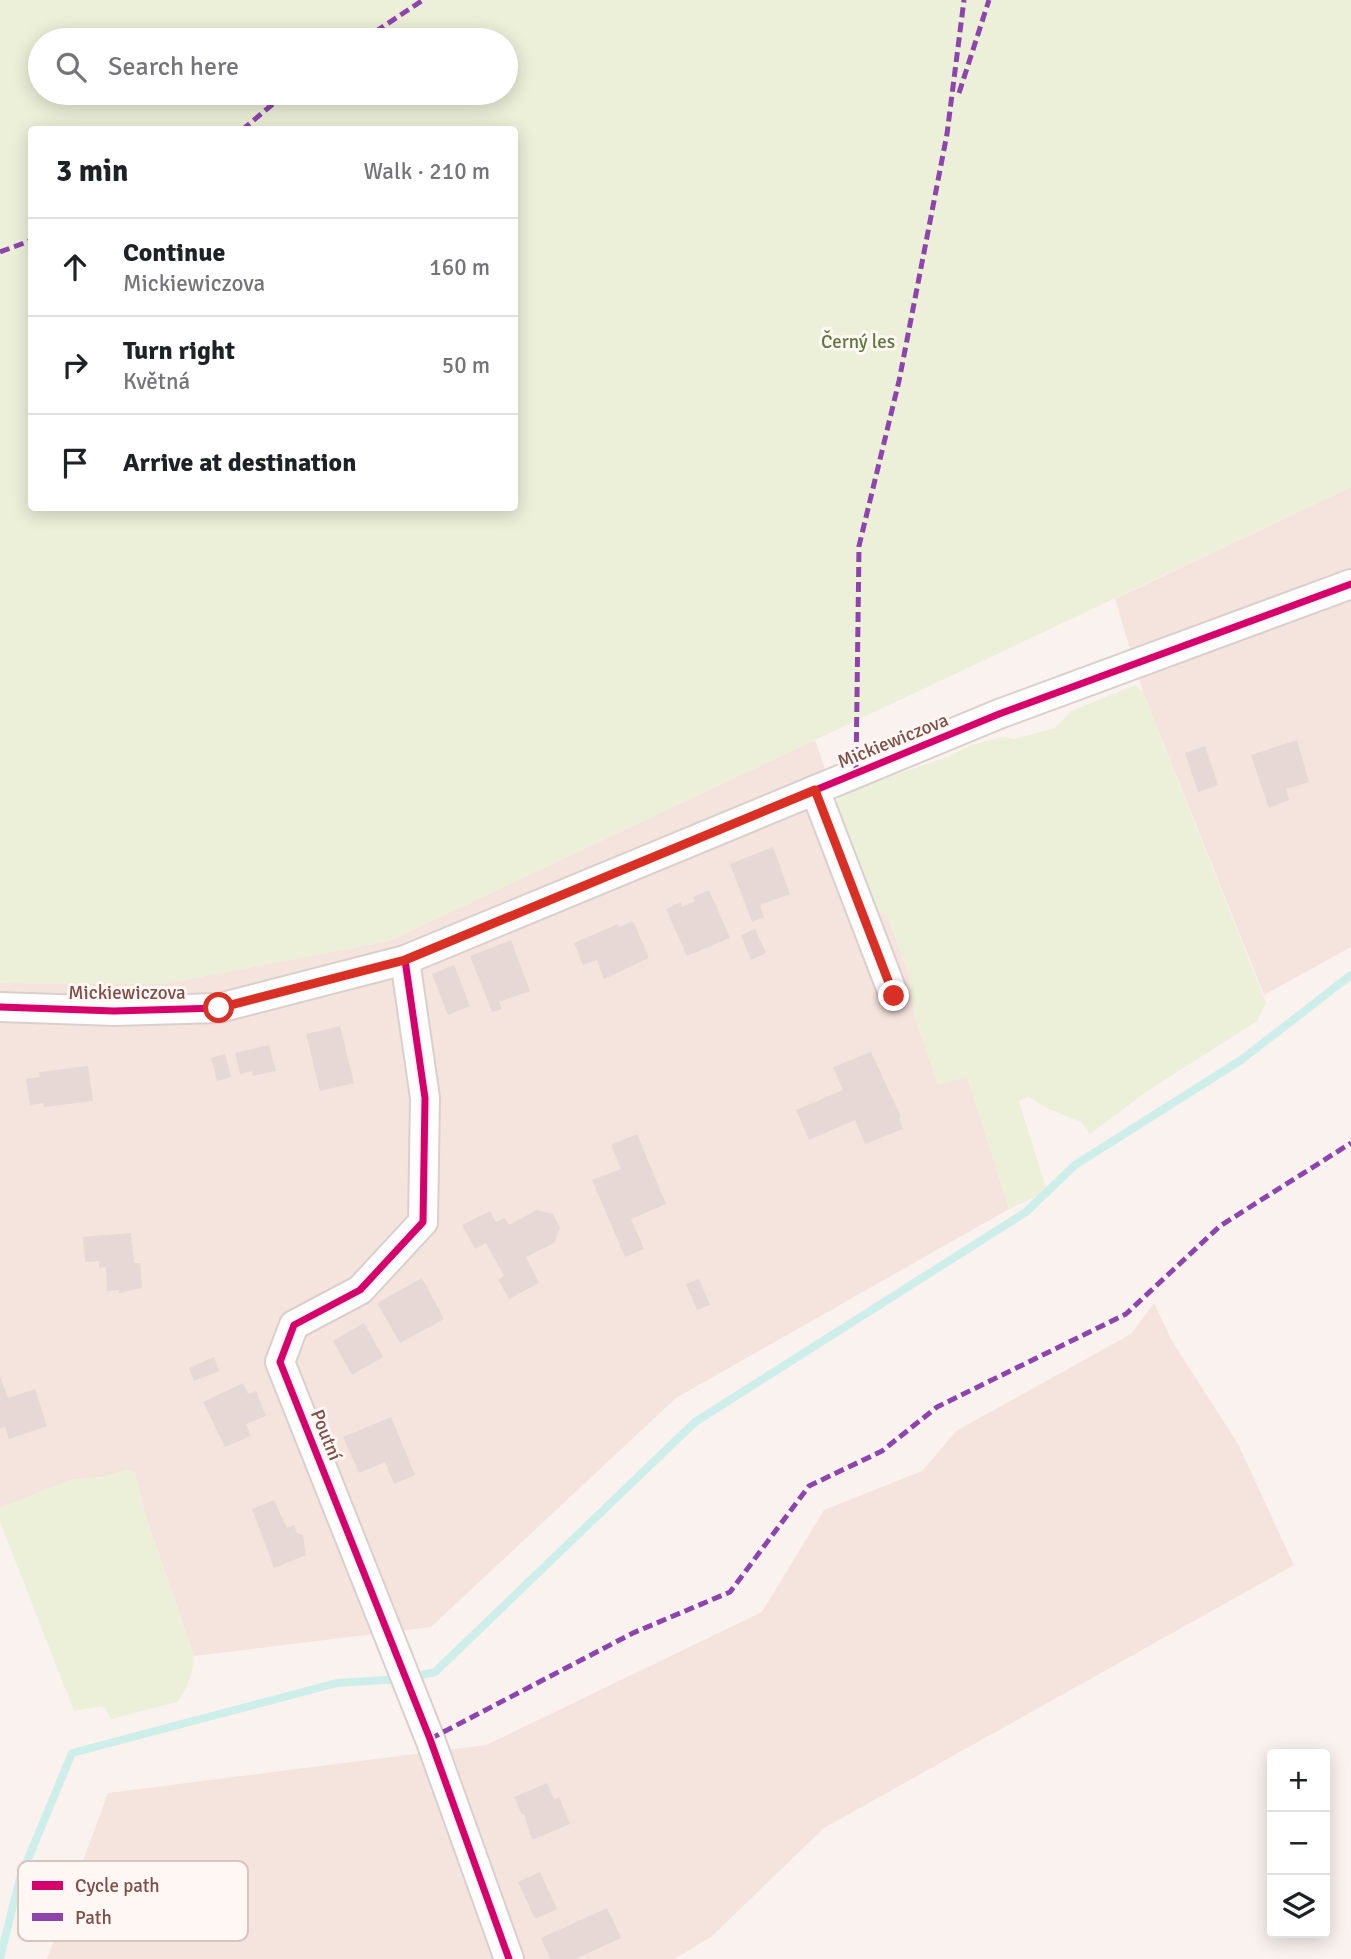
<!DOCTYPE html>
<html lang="en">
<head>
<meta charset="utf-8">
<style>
	:root { --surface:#fff; --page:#f6f6f6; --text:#202124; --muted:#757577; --line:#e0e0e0 }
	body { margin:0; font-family:Signika,sans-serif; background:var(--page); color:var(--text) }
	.controls { position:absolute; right:21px; bottom:21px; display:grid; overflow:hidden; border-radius:7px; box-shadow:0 4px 18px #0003 }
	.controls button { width:63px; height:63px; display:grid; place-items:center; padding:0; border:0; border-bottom:2px solid var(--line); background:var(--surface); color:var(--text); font:35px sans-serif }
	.stop { position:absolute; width:21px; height:21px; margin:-16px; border:5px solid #d93025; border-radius:50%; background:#fff }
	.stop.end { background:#d93025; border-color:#fff; box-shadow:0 2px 7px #0008 }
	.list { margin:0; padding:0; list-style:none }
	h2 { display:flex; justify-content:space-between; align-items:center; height:91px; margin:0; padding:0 28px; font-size:30px }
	h2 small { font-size:23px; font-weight:400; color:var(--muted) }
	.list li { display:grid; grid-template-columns:46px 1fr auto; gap:21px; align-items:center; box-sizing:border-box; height:98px; padding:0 28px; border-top:2px solid var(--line) }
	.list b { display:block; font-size:26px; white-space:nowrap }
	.list p { margin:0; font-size:23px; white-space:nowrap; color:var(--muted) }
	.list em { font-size:23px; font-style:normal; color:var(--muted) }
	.icon { flex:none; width:38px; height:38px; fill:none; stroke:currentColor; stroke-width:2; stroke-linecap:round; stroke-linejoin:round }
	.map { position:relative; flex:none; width:1351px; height:1959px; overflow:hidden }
	.search { position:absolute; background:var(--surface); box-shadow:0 4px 18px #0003; left:28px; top:28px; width:490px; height:77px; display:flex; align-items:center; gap:18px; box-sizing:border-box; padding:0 24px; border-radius:38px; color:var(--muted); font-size:26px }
	.panel { position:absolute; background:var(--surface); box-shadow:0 4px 18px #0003; left:28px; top:126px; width:490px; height:385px; border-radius:7px }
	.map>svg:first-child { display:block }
</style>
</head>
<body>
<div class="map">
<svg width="1351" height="1959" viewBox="0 0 1351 1959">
	<rect width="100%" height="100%" fill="#faf2ef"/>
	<!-- residential -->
	<g fill="#f4e4dd">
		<polygon points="1351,487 1351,947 1264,995 1143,692 1115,599"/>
		<polygon points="815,740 872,907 887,915 909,975 915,1018 938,1084 967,1076 1009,1209 676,1398 431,1627 194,1656 144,1511 135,1473 128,1470 103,1477 70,1480 0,1508 0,983 162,984 389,941"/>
		<polygon points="1154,1303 1172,1341 1238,1444 1294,1565 824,1828 711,1937 674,1959 47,1959 108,1793 486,1745 762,1612 824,1510 922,1471 956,1431 1131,1334"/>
	</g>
	<!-- green -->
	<g fill="#ecf0d8" fill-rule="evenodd">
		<path d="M0 0H1351V487L389 941 162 984 0 983ZM506 40V93H40V40ZM32 130H514V508H32Z"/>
		<polygon points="1135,685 1143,692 1266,1003 1257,1021 1149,1090 1090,1134 1081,1122 1051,1110 1028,1097 1019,1101 1047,1191 1009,1209 967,1077 938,1085 915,1018 909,975 887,915 872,907 836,804 842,793 950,756 969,746 989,740 1003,737 1014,739 1055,728 1071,711"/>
		<path d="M128 1470 135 1473 144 1511 194 1656C193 1674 188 1687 177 1702L111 1719 105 1708 102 1706 74 1711 0 1522V1508L70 1480 103 1477Z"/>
	</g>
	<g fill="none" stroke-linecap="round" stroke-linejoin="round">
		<!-- stream -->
		<polyline stroke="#ceeee9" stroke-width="8" points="0,1958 20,1878 72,1753 337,1683 403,1679 435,1672 695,1422 1026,1212 1075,1165 1241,1060 1351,975"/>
	</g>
	<!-- building -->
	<g fill="#e7d8d5">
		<polygon points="1297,740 1309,782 1286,789 1289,800 1269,808 1251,755"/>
		<polygon points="1205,746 1218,785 1198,792 1185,753"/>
		<polygon points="773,847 790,894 760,905 764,917 752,922 730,864"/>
		<polygon points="709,890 730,938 687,956 666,909 681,902 682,907 695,901 693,897"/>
		<polygon points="633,921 649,958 604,979 597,960 583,965 574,943 618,924 619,927"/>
		<polygon points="755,929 766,953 751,960 741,935"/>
		<polygon points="511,940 530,991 499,1002 502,1009 492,1012 470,956"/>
		<polygon points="454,965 470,1006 448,1015 432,974"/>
		<polygon points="340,1026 354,1083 320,1091 306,1034"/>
		<polygon points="269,1045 276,1071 253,1076 252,1071 240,1074 235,1053"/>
		<polygon points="871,1052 901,1117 899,1119 903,1129 865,1144 855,1120 809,1140 796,1110 843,1090 833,1067"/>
		<polygon points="225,1054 231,1077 217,1081 211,1058"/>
		<polygon points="88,1066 93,1101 44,1107 43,1103 30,1105 26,1079 40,1077 39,1072"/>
		<polygon points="637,1134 666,1204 631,1219 644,1249 625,1257 592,1180 621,1169 611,1145"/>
		<polygon points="537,1210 553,1214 560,1228 554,1243 526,1257 539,1283 509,1299 498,1279 504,1276 486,1243 475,1249 462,1225 490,1211 496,1222 505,1218 509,1225"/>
		<polygon points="131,1233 134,1263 140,1263 142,1288 119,1293 119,1290 107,1291 106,1267 99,1268 99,1261 85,1262 83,1237"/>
		<polygon points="422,1278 444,1319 400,1343 377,1303"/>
		<polygon points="699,1279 710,1305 697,1310 686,1284"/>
		<polygon points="364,1323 383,1357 352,1375 333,1341"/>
		<polygon points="214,1357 219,1371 194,1381 189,1368"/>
		<polygon points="0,1376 8,1398 35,1389 47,1426 9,1439 5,1427 0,1429"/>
		<polygon points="243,1383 248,1394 256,1391 266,1416 246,1424 251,1436 225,1447 203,1402"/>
		<polygon points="391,1417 415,1475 394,1484 385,1462 359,1473 343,1437"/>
		<polygon points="274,1500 287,1528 294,1525 297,1533 303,1535 306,1555 274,1568 252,1509"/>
		<polygon points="547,1783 554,1799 559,1797 570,1824 532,1840 524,1814 522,1815 514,1797"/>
		<polygon points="540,1872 557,1909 535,1919 518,1882"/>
		<polygon points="607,1908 621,1938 575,1959 550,1959 541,1938"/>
	</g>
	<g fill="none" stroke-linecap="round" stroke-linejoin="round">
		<defs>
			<g id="minor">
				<polyline points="815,790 894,996"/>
				<polyline points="405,960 425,1098 423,1222 360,1290 294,1325 280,1362 430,1739 509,1959"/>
				<polyline points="0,1007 114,1011 219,1008 405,960 999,714 1351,584"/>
			</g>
		</defs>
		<!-- minor casing -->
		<use href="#minor" stroke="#dbcfcc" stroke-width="32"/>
		<!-- minor -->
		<use href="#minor" stroke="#fefdfd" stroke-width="28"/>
		<!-- quiet -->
		<g stroke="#8e44ad" stroke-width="5" stroke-dasharray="10 5" stroke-linecap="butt">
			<polyline points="363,40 423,0"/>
			<polyline points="959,93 989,0"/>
			<polyline points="242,130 286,93"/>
			<polyline points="0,252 32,240"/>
			<polyline points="856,772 859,546 899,381 947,134 964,0"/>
			<polyline points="430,1739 633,1633 730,1592 809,1486 882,1451 937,1407 1126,1314 1220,1226 1351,1143"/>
		</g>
		<defs>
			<g id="cycleway">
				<polyline points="405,960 425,1098 423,1222 360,1290 294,1325 280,1362 430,1739 509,1959"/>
				<polyline points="0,1007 114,1011 219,1008 405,960 999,714 1351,584"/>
			</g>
		</defs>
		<!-- cycleway casing -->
		<use href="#cycleway" stroke="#fff7f3" stroke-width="11"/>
		<!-- cycleway -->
		<use href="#cycleway" stroke="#d6006c" stroke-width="7"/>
	</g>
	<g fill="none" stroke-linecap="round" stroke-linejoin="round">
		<!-- route -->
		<polyline stroke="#d93025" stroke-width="9" points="219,1008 405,960 815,790 894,996"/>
	</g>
	<g text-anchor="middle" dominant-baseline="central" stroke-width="6" stroke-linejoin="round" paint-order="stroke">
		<!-- park labels -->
		<g font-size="19" fill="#5c783a" stroke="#fff7f3">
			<text x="858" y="342">Černý les</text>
		</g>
		<!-- street labels -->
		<g font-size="19" fill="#7e4e49" stroke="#fff7f3">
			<text transform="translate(893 741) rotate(-22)">Mickiewiczova</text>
			<text x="127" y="993">Mickiewiczova</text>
			<text transform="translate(326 1435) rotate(68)">Poutní</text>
		</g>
	</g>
	<!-- legend -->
	<rect x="18" y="1861" width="230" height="80" rx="10" fill="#fff7f3" stroke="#d8c4c0" stroke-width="2"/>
	<rect x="32" y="1881" width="31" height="9" fill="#d6006c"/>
	<rect x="32" y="1913" width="31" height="8" fill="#8e44ad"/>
	<g font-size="19" fill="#7e4e49">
		<text x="75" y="1892">Cycle path</text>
		<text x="75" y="1924">Path</text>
	</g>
</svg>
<div class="controls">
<button>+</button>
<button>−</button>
<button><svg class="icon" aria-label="layers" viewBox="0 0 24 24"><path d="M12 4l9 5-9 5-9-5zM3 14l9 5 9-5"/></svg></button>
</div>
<div class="stop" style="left:219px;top:1008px"></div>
<div class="stop end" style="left:894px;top:996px"></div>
<div class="search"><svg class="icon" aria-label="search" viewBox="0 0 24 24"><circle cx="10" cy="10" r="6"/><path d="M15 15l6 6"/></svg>Search here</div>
<section class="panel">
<h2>3 min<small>Walk · 210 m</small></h2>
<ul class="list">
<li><svg class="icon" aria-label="ahead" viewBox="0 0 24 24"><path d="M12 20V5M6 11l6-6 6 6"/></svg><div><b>Continue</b><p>Mickiewiczova</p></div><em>160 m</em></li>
<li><svg class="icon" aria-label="right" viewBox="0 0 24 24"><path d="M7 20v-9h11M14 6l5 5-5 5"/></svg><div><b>Turn right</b><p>Květná</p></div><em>50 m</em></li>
<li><svg class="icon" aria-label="arrive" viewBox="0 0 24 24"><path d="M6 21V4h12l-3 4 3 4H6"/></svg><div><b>Arrive at destination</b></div></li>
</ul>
</section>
</div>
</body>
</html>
